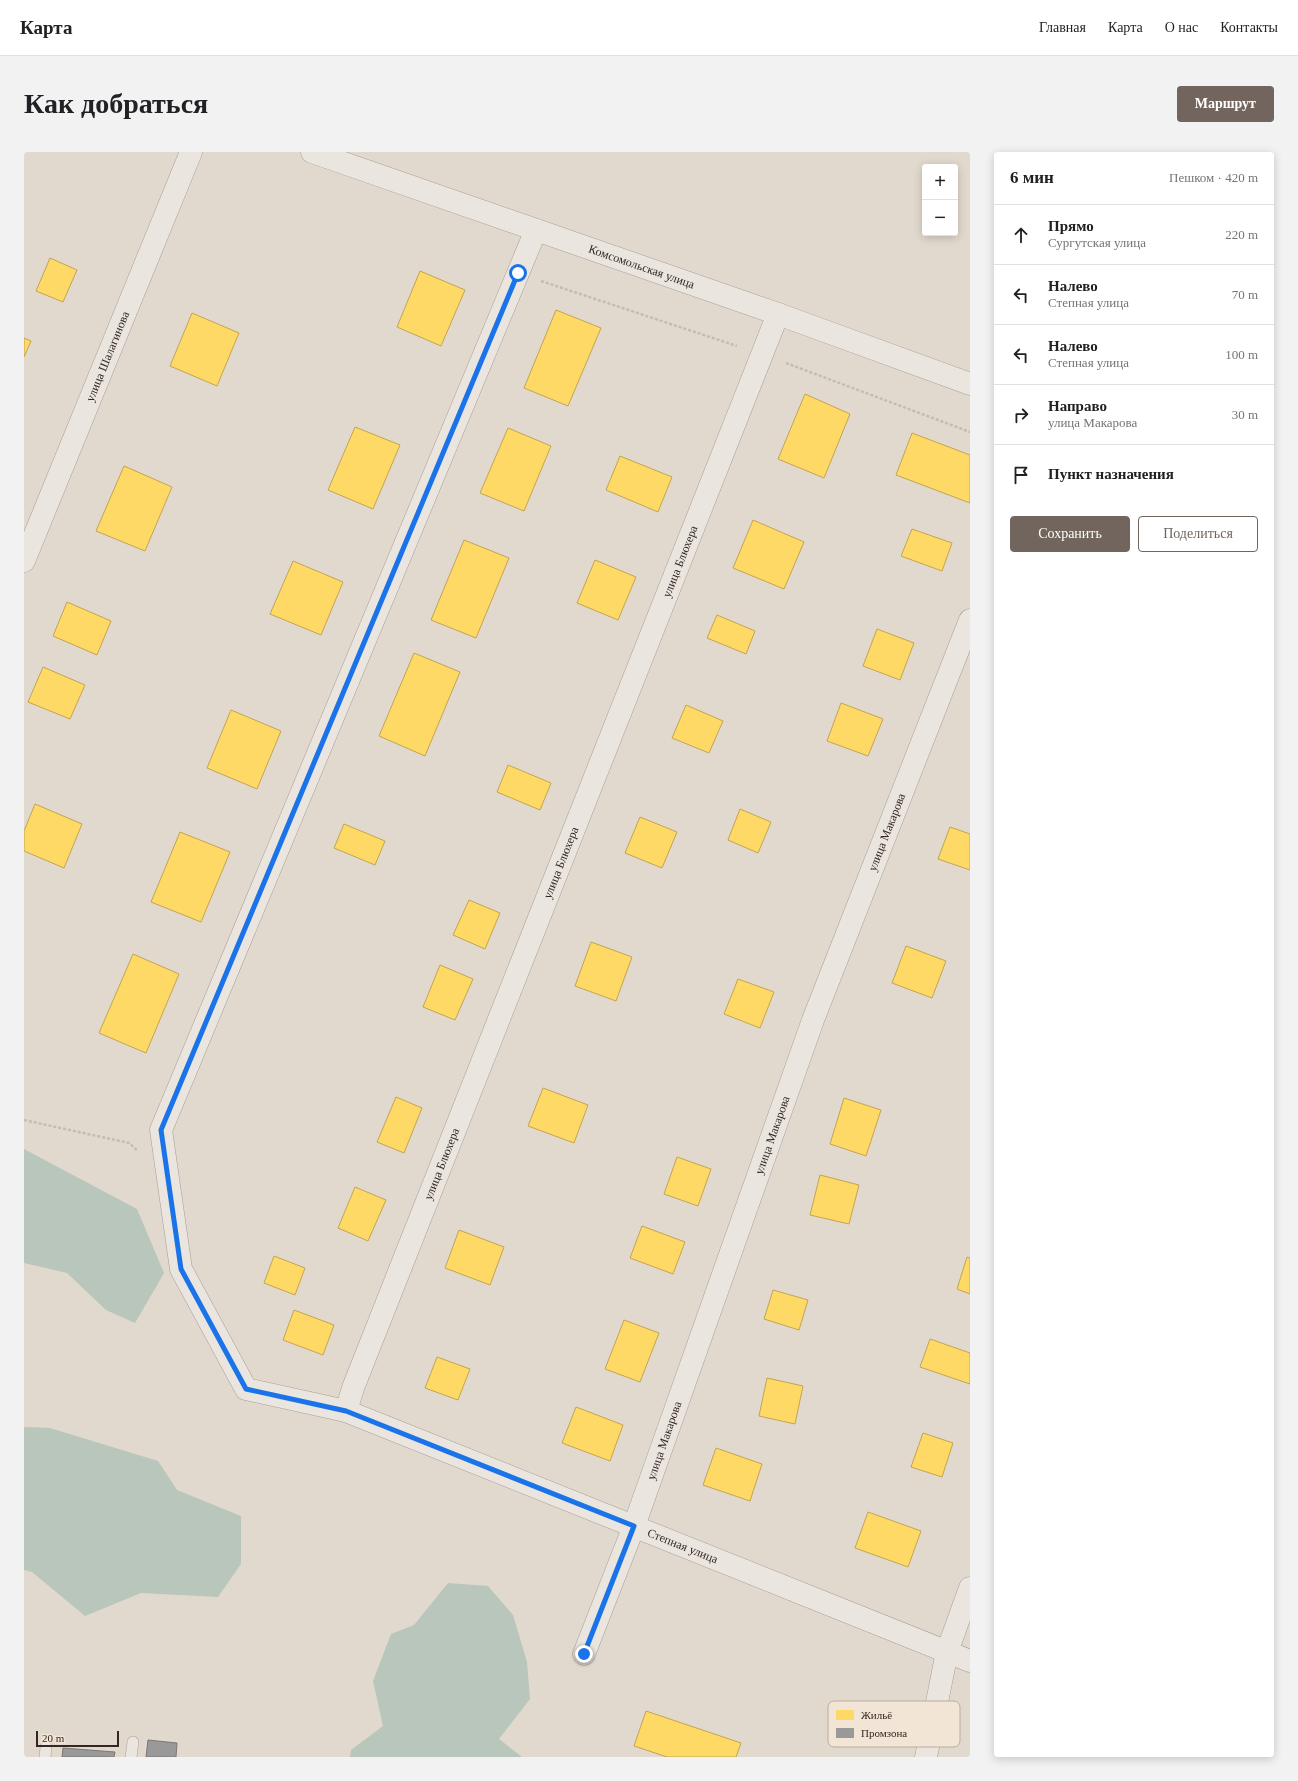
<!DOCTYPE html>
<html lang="ru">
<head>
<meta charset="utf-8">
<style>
	:root { --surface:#fff; --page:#f2f2f2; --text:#202124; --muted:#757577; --line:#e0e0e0; --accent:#72655d }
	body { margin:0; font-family:"Times New Roman",serif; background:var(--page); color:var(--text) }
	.controls { position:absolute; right:12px; top:12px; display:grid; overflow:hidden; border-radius:4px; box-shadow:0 2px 10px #0003 }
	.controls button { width:36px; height:36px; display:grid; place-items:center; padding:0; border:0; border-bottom:1px solid var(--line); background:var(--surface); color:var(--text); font:20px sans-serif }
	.scale { position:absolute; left:12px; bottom:10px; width:83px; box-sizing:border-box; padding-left:4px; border:2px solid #352720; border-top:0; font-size:11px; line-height:14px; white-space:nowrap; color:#352720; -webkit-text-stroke:3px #f2e5d5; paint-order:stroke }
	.stop { position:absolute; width:12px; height:12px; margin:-9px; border:3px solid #1a73e8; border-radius:50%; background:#fff }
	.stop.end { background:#1a73e8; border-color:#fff; box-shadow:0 1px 4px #0008 }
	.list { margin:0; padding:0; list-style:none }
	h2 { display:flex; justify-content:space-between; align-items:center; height:52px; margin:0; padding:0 16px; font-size:17px }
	h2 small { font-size:13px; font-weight:400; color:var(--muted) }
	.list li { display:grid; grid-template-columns:26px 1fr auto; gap:12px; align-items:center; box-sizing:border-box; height:60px; padding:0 16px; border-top:1px solid var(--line) }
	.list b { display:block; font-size:15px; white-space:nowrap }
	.list p { margin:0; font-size:13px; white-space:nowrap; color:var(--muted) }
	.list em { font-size:13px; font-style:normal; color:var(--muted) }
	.actions { display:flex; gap:8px; padding:12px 16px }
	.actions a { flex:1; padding:9px 0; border:1px solid var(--accent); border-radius:4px; text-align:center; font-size:14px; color:var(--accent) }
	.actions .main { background:var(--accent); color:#fff }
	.icon { flex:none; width:22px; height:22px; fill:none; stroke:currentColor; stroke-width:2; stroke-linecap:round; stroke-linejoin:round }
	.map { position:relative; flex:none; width:946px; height:1605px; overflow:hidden; border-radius:4px }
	header { display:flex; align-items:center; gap:24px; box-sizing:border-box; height:56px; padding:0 20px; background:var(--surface); border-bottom:1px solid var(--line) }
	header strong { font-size:19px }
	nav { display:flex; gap:22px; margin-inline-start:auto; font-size:14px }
	.intro { display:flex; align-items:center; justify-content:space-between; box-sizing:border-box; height:96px; padding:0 24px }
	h1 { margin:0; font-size:28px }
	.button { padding:10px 18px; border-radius:4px; background:var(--accent); color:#fff; font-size:14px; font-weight:700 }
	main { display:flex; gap:24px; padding:0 24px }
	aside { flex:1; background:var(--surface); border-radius:4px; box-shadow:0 2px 10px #0003 }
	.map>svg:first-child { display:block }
</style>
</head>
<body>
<header>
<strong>Карта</strong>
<nav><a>Главная</a><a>Карта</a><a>О нас</a><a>Контакты</a></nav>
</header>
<div class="intro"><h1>Как добраться</h1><a class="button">Маршрут</a></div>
<main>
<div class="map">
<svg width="946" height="1605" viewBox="0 0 946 1605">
	<rect width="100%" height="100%" fill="#e2d9ce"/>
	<!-- water -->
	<g fill="#b9c6bb">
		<polygon points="0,997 113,1057 140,1121 111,1171 82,1158 43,1121 0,1111"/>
		<polygon points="0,1275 26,1276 134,1309 153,1338 217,1364 217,1412 194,1445 117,1441 61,1464 8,1420 0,1418"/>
		<polygon points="424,1431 464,1434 489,1463 503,1510 506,1547 475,1587 498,1605 326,1605 327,1598 359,1574 349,1529 367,1482 390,1473"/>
	</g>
	<!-- homes -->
	<g fill="#ffd966" stroke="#c2a451">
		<polygon points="26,106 53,118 39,150 12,139"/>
		<polygon points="396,119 441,138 417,194 373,175"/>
		<polygon points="532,158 577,176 544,254 500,236"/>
		<polygon points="168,161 215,181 193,234 146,214"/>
		<polygon points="0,186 7,189 0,205"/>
		<polygon points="781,242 826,262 800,326 754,307"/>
		<polygon points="331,275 376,293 349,357 304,338"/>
		<polygon points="484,276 527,294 500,359 456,341"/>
		<polygon points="888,281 946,303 946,351 872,323"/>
		<polygon points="596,304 648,325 634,360 582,338"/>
		<polygon points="100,314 148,335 121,399 72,379"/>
		<polygon points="729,368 780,390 760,437 709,416"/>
		<polygon points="888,377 928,391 918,419 877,404"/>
		<polygon points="440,388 485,406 452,486 407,468"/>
		<polygon points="571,408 612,425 594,468 553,451"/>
		<polygon points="269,409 319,430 297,483 246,462"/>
		<polygon points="43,450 87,469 73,503 29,484"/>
		<polygon points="693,463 731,479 722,502 683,486"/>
		<polygon points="853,477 890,491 876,528 839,514"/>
		<polygon points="390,501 436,520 401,604 355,584"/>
		<polygon points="19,515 61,533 46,567 4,550"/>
		<polygon points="817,551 859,567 844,604 803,589"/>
		<polygon points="662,553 699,569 685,601 648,586"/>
		<polygon points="207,558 257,579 233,637 183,616"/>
		<polygon points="484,613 527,631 516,658 473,640"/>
		<polygon points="11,652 58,672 40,716 0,699 0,679"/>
		<polygon points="716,657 747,670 734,701 704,688"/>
		<polygon points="616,665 653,680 638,716 601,701"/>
		<polygon points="320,672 361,689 351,713 310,696"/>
		<polygon points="926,675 946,682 946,718 914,707"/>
		<polygon points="156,680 206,700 177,770 127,750"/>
		<polygon points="445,748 476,761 461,797 429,783"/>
		<polygon points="567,790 608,805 592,849 551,834"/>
		<polygon points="882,794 922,809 908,846 868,831"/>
		<polygon points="109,802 155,822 122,901 75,881"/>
		<polygon points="416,813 449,827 431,868 399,855"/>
		<polygon points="714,827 750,840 736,876 700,862"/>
		<polygon points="519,936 564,953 550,991 504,974"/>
		<polygon points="372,945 398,956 380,1001 353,990"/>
		<polygon points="820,946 857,958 842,1004 806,992"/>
		<polygon points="653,1005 687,1017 674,1054 640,1042"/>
		<polygon points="796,1023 835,1033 825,1072 786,1063"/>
		<polygon points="331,1035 362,1048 344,1089 314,1076"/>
		<polygon points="618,1074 661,1090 649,1122 606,1106"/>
		<polygon points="435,1078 480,1095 466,1133 421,1116"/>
		<polygon points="250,1104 281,1116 271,1143 240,1131"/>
		<polygon points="943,1105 946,1106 946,1142 933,1137"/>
		<polygon points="749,1138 784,1148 775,1178 740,1167"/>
		<polygon points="270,1158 310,1173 299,1203 259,1188"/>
		<polygon points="600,1168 635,1181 616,1230 581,1217"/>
		<polygon points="906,1187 946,1201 946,1232 896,1215"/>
		<polygon points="413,1205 446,1217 434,1248 401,1236"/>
		<polygon points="743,1226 779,1234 771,1272 735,1264"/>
		<polygon points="552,1255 599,1273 586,1309 538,1291"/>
		<polygon points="899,1281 929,1291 918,1325 887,1315"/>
		<polygon points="692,1296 738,1312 726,1349 679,1333"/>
		<polygon points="844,1360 897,1379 884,1415 831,1396"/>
		<polygon points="622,1559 717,1591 712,1605 643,1605 610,1594"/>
	</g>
	<!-- industry -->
	<g fill="#999" stroke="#7b7775">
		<polygon points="124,1588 153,1591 152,1605 122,1605"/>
		<polygon points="39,1596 91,1600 90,1605 38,1605"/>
	</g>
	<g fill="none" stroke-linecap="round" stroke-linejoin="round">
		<defs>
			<g id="service">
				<polyline points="21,1605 22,1595"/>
				<polyline points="107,1605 109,1590"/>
			</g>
			<g id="minor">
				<path id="s1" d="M512 78 137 978 157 1117 222 1237 322 1259 946 1509"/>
				<path id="s2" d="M0 409 167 0"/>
				<path id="s3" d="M322 1259 329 1236 754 162"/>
				<path id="s4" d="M560 1502 610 1374 789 868 946 468"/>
				<polyline points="902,1605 923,1500 946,1436"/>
			</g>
			<g id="tertiary">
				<path id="s5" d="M288 0 754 162 946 232"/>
			</g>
		</defs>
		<!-- service casing -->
		<use href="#service" stroke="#a79f96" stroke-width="12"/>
		<!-- minor casing -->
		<use href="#minor" stroke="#a79f96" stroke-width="23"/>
		<!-- tertiary casing -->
		<use href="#tertiary" stroke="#a79f96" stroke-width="23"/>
		<!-- path -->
		<g stroke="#c3bcb5" stroke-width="2.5" stroke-dasharray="3 2" stroke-linecap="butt">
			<polyline points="517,129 713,194"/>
			<polyline points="762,211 946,280"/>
			<polyline points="0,968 105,991 114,999"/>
		</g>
		<!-- service -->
		<use href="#service" stroke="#eae5de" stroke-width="11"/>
		<!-- minor -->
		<use href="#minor" stroke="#eae5de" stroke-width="22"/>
		<!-- tertiary -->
		<use href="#tertiary" stroke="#eae5de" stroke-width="22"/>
	</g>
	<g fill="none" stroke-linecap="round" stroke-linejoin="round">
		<!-- route -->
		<polyline stroke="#1a73e8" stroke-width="5" points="494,121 137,978 157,1117 222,1237 322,1259 610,1374 560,1502"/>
	</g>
	<g text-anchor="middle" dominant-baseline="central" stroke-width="4" stroke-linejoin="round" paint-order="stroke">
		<!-- street labels -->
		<g font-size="12" fill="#352720" stroke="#f2e5d5">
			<text stroke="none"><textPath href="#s5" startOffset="349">Комсомольская улица</textPath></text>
			<text stroke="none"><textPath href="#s2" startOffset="221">улица Шалагинова</textPath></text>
			<text stroke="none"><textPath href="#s3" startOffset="913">улица Блюхера</textPath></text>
			<text stroke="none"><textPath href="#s4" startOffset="876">улица Макарова</textPath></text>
			<text stroke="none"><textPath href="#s3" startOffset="589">улица Блюхера</textPath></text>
			<text stroke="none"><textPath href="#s4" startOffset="552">улица Макарова</textPath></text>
			<text stroke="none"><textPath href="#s3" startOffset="265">улица Блюхера</textPath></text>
			<text stroke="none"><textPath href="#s4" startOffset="228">улица Макарова</textPath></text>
			<text stroke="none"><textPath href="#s1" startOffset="1717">Степная улица</textPath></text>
		</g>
	</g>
	<!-- legend -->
	<rect x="804" y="1549" width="132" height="46" rx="6" fill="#f2e5d5" stroke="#b9ac9f" stroke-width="1"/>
	<rect x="812" y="1558" width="18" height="10" fill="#ffd966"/>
	<rect x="812" y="1576" width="18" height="10" fill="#999"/>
	<g font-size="11" fill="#352720">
		<text x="837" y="1567">Жильё</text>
		<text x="837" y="1585">Промзона</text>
	</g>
</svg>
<div class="controls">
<button>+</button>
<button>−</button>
</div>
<div class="scale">20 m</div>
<div class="stop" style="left:494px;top:121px"></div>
<div class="stop end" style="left:560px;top:1502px"></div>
</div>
<aside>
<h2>6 мин<small>Пешком · 420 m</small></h2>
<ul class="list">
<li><svg class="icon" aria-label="ahead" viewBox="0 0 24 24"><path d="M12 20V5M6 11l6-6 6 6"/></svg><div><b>Прямо</b><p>Сургутская улица</p></div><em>220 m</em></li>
<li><svg class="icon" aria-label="left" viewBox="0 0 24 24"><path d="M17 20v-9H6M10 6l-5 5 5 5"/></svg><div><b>Налево</b><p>Степная улица</p></div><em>70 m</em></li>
<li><svg class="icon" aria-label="left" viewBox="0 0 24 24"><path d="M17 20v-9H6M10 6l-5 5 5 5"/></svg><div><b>Налево</b><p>Степная улица</p></div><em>100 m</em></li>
<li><svg class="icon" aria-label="right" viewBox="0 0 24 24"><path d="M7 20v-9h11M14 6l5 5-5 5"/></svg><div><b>Направо</b><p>улица Макарова</p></div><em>30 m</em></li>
<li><svg class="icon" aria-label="arrive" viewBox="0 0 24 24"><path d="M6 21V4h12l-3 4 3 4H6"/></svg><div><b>Пункт назначения</b></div></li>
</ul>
<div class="actions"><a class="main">Сохранить</a><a>Поделиться</a></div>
</aside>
</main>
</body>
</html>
